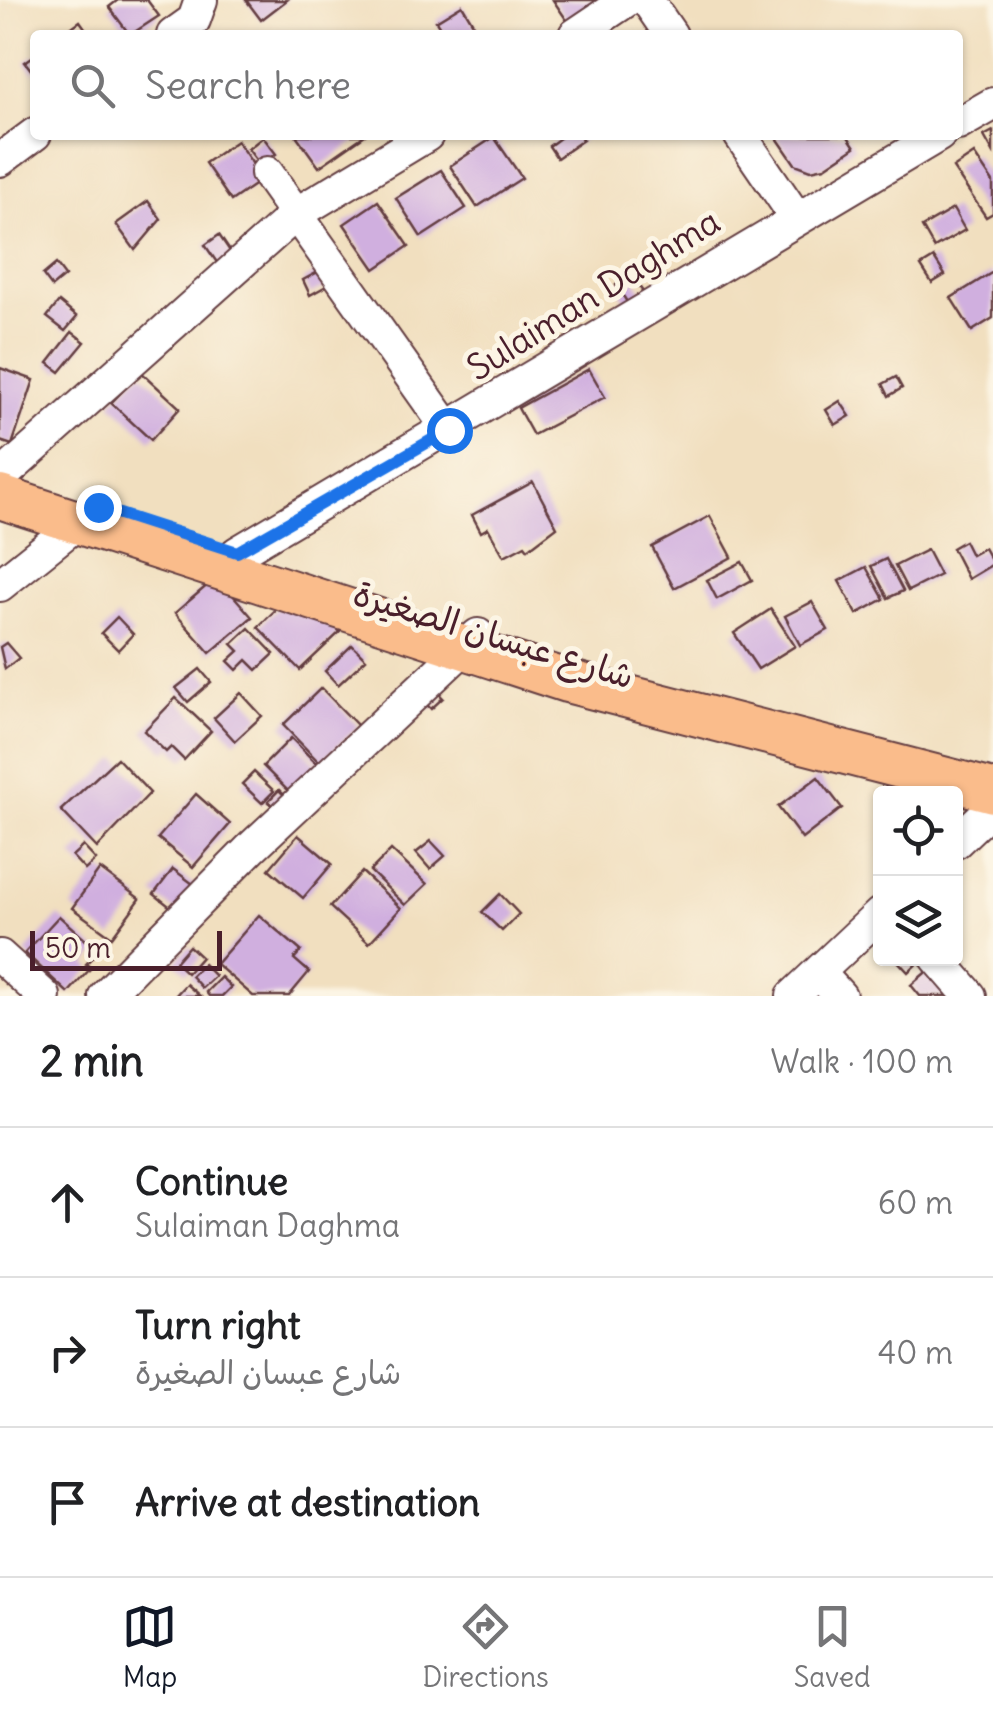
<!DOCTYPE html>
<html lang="en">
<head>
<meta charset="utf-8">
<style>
	:root { --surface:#fff; --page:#f2f2f2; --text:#202124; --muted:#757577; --line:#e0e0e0; --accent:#111827 }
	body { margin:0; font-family:Delius,"Playpen Sans Arabic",sans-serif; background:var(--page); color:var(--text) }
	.controls { position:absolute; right:30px; bottom:30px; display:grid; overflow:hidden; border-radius:10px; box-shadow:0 2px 8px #0004 }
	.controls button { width:90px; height:90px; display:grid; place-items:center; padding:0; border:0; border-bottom:2px solid var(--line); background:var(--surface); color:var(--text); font:50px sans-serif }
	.scale { position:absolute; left:30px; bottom:25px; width:192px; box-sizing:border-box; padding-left:10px; border:5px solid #4a1f2b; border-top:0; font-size:28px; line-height:35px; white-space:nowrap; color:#4a1f2b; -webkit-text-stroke:8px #fcf5e5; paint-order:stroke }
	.stop { position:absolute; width:30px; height:30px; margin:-22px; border:8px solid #1a73e8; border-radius:50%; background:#fff }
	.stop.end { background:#1a73e8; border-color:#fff; box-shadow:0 2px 10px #0008 }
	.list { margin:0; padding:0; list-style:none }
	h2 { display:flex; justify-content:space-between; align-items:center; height:130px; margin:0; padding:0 40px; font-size:42px }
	h2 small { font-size:32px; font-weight:400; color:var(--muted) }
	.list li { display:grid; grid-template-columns:65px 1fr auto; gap:30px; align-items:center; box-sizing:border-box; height:150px; padding:0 40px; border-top:2px solid var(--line) }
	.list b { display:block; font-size:38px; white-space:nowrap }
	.list p { margin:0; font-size:32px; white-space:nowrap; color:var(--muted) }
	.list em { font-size:32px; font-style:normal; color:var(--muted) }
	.icon { flex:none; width:55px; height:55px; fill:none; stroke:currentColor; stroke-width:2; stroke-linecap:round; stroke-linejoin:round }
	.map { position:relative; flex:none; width:993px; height:996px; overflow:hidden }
	.search { position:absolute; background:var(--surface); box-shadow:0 2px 8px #0004; left:30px; right:30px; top:30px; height:110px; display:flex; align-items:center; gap:25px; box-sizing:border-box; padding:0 35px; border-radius:10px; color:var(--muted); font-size:38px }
	.sheet { height:580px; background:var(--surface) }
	nav { display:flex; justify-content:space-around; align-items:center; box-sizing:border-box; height:140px; border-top:2px solid var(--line); background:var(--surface); font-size:28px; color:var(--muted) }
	nav a { display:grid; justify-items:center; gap:5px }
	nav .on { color:var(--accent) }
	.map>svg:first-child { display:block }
</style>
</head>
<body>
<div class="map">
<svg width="993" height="996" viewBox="0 0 993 996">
	<rect width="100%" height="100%" fill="#fcf5e5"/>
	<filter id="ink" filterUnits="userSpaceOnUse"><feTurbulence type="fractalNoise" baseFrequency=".01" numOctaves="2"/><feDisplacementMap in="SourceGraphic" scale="20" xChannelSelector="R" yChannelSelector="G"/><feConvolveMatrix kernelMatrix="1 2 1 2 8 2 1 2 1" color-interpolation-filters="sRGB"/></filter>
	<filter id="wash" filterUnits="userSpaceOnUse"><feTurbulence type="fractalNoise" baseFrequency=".0048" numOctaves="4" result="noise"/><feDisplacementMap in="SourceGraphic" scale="40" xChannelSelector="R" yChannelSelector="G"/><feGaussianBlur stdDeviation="2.25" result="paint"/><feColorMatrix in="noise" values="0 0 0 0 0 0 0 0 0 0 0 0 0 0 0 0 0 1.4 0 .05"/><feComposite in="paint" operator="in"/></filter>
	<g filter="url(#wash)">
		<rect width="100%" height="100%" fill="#f1dfbf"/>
		<g id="blocks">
			<!-- building -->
			<g fill="#d0afdf">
				<polygon points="118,0 147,0 159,16 130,35 109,7"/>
				<polygon points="246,0 287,0 261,20"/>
				<polygon points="553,0 601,0 568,22"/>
				<polygon points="462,5 480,35 445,35 436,21"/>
				<polygon points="80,21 90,35 61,35"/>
				<polygon points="35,55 35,75 25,62"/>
				<polygon points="993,131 993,152 984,136"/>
				<polygon points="296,135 365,135 319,167"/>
				<polygon points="564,135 579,135 583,140 557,158 549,146"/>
				<polygon points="775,135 847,135 855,147 825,167 811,170 795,164"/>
				<polygon points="263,137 276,154 260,165 248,149"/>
				<polygon points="494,137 522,178 477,207 450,166"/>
				<polygon points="237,141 263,179 231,201 205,163"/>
				<polygon points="974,154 993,182 993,213 986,217 953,168"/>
				<polygon points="441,170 466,208 421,237 396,198"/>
				<polygon points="148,201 161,219 135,250 116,224"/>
				<polygon points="378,201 409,246 375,269 344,224"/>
				<polygon points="953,209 965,230 934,248 922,227"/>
				<polygon points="219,235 234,257 220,267 205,245"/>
				<polygon points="934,258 945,275 932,283 921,266"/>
				<polygon points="56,264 65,276 52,287 43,275"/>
				<polygon points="320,271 328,285 310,295 303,280"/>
				<polygon points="993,272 993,318 972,331 951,298"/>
				<polygon points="631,275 643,292 627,302 616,285"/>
				<polygon points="59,302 77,317 65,331 47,317"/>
				<polygon points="72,332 85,342 60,372 48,363"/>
				<polygon points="0,368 34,380 12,445 0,441"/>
				<polygon points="589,369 605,397 533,435 518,408"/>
				<polygon points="141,372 180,408 151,440 111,403"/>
				<polygon points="896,377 902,388 889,396 883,384"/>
				<polygon points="840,401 850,416 835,425 826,410"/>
				<polygon points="533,482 557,527 528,549 525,545 504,556 488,528 481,532 472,515"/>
				<polygon points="710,516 732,557 674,588 652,547"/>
				<polygon points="964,541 971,555 984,548 993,564 968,579 952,548"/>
				<polygon points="927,550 940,575 908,591 895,566"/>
				<polygon points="886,559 903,591 888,598 871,566"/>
				<polygon points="742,562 752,580 717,599 707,580"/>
				<polygon points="866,567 884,599 857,614 839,581"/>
				<polygon points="217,577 252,617 210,653 175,613"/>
				<polygon points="298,588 340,632 300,670 258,627"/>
				<polygon points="812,602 828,630 800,645 785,616"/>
				<polygon points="771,609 795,646 758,669 734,633"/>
				<polygon points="117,617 133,634 118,650 101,633"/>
				<polygon points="249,628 274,654 257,670 247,660 237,670 228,661 239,651 232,644"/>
				<polygon points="6,643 19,658 5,669 0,647"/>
				<polygon points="352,645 366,659 338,685 325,671"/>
				<polygon points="200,669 211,682 188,702 176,688"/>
				<polygon points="432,686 443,698 431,709 420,697"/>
				<polygon points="321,688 358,726 320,763 283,725"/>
				<polygon points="241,693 262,716 235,741 214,718"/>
				<polygon points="176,698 211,731 184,760 171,747 166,752 144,731"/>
				<polygon points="291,738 319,766 291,794 263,766"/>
				<polygon points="117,758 150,793 97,848 61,810"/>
				<polygon points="254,772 274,791 262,803 242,784"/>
				<polygon points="818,777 842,808 802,839 778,807"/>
				<polygon points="279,790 291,802 280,813 268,801"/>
				<polygon points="196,794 230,824 193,867 158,838"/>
				<polygon points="298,835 332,864 303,898 269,869"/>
				<polygon points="431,841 445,856 430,869 416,853"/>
				<polygon points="83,846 96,860 85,870 72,856"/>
				<polygon points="391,850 427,884 405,905 370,871"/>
				<polygon points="100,869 140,899 112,937 72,908"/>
				<polygon points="173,869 197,887 178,913 154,894"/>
				<polygon points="362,872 401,908 369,943 330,907"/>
				<polygon points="500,894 519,914 502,931 482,912"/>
				<polygon points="259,915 301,951 294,959 309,972 289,996 253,996 216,964"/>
				<polygon points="59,916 98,951 86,964 91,968 68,993 25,953"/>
				<polygon points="189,946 201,957 187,973 175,962"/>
				<polygon points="895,958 923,958 908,972"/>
				<polygon points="938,962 967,996 920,996 911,985"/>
				<polygon points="203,964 215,976 202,988 191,976"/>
				<polygon points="221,977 231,987 222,996 209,996 206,992"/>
				<polygon points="186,984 200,996 175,996"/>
			</g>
		</g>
	</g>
	<g filter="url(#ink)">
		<use href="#blocks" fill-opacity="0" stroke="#633c41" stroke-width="2.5"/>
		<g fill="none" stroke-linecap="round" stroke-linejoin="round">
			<defs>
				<g id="minor">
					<polyline points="647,0 671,35"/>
					<polyline points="173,35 194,20 201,0"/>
					<polyline points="575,35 627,0"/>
					<polyline points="958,124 993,104"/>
					<polyline points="740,135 796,217"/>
					<polyline points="0,160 35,134"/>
					<polyline points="267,173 449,430"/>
					<polyline points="1,477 296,214 427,135"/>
					<polyline points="237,553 939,135"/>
					<polyline points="0,585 90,513"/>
					<polyline points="956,842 993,807"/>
					<polyline points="0,956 44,996"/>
					<polyline points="937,958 970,996"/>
					<polyline points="819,973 840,996"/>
					<polyline points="105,996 252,847 478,635"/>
					<polyline points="793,996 880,914"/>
				</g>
				<polyline id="major" points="0,497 567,681 993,791"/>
			</defs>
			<!-- minor casing -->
			<use href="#minor" stroke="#633c41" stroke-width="36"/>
			<!-- major casing -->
			<use href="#major" stroke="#633c41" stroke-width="46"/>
			<!-- minor -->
			<use href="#minor" stroke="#fff" stroke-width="32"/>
			<!-- major -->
			<use href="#major" stroke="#fabc8b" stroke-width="42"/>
		</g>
	</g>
	<g fill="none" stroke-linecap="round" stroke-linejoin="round" filter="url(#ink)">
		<!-- route -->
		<polyline stroke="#1a73e8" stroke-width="12" points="98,507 237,552 449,430"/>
	</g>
	<g text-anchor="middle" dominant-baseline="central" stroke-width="10" stroke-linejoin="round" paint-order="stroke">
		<!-- street labels -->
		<g font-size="35" fill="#4a1f2b" stroke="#fcf5e5">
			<text transform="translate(593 294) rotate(-32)">Sulaiman Daghma</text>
			<text transform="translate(494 634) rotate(17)">شارع عبسان الصغيرة</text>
		</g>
	</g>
</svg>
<div class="controls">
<button><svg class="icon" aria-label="locate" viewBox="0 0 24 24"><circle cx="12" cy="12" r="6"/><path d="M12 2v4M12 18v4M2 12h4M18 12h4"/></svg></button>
<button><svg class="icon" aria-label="layers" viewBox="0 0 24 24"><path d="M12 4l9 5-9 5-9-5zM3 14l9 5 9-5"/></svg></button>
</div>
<div class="scale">50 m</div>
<div class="stop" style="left:449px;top:430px"></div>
<div class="stop end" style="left:98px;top:507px"></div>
<div class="search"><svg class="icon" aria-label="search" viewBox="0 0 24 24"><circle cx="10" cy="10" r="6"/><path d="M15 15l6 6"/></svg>Search here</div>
</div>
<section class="sheet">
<h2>2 min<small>Walk · 100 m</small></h2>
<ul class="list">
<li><svg class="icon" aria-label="ahead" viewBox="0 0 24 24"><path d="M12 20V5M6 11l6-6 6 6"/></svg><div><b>Continue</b><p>Sulaiman Daghma</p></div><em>60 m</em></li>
<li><svg class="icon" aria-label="right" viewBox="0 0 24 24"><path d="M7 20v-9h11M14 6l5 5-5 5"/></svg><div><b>Turn right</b><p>شارع عبسان الصغيرة</p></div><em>40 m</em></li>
<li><svg class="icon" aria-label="arrive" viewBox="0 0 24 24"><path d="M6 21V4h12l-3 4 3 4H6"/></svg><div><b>Arrive at destination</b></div></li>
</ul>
</section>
<nav>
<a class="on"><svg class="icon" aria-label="map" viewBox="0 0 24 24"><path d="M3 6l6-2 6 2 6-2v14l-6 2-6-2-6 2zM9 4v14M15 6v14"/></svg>Map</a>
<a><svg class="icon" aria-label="directions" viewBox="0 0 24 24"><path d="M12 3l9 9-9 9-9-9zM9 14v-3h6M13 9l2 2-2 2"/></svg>Directions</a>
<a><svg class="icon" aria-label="saved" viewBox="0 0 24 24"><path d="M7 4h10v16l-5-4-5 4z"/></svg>Saved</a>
</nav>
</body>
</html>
